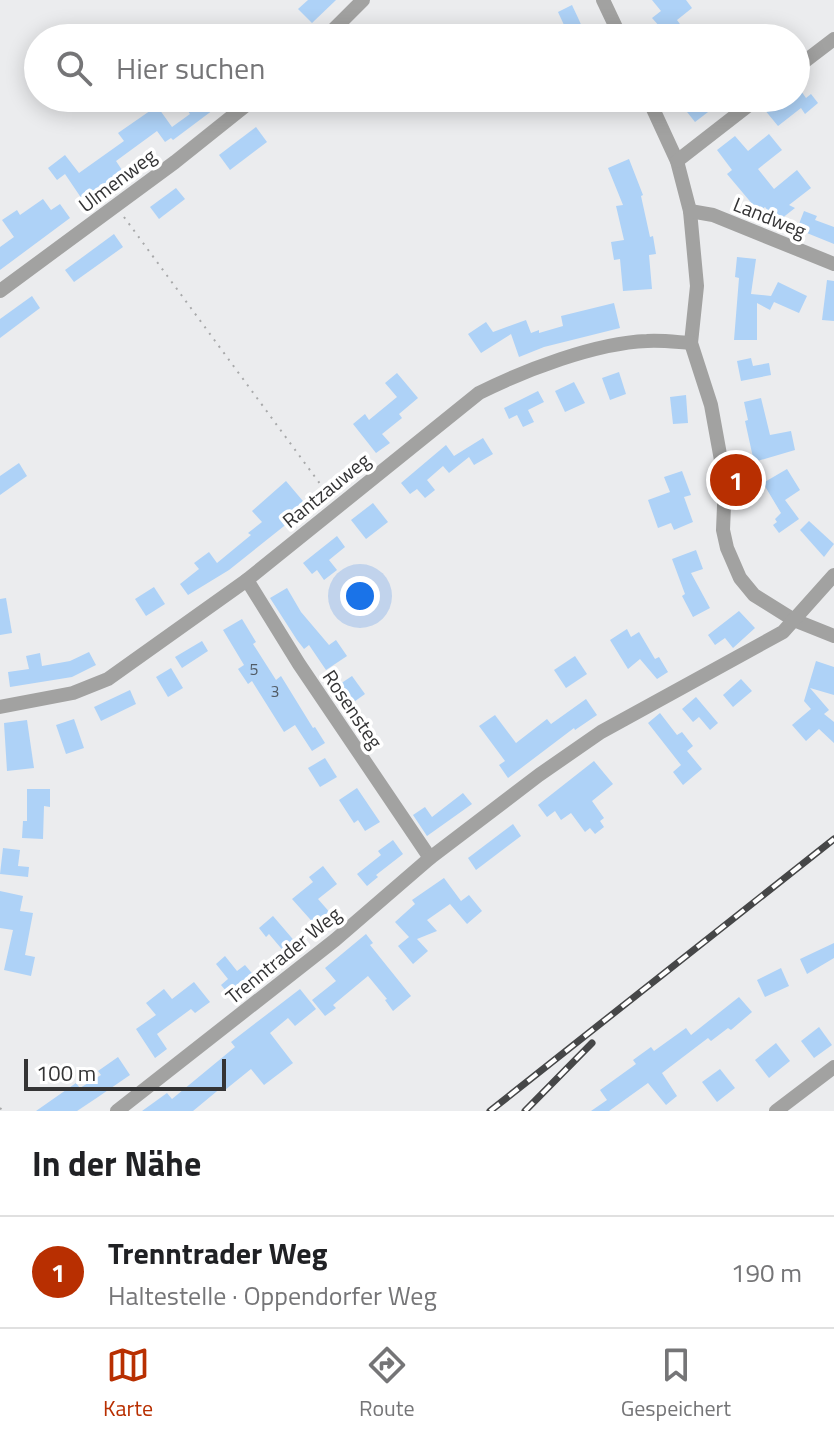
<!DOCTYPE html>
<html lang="de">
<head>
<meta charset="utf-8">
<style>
	:root { --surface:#fff; --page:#f2f2f2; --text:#202124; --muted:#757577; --line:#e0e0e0; --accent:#b82f01 }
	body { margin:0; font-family:"Titillium Web",sans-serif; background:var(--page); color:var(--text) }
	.scale { position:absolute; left:24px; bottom:20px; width:202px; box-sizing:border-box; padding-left:8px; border:4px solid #343435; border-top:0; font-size:22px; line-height:28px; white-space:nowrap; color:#343435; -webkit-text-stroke:6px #fff; paint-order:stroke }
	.you { position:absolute; left:360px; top:596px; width:28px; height:28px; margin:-20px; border:6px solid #fff; border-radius:50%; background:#1a73e8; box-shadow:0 0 0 12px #1a73e833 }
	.badge { display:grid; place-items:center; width:52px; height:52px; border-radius:50%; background:var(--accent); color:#fff; font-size:26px; font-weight:700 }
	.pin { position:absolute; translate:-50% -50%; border:4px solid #fff; box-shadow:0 2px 8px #0006 }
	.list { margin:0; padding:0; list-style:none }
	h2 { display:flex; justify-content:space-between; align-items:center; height:104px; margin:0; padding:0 32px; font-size:34px }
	h2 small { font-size:26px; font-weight:400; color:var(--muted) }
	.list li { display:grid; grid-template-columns:52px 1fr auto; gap:24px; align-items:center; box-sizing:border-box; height:112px; padding:0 32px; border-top:2px solid var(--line) }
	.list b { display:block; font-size:30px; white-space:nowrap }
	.list p { margin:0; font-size:26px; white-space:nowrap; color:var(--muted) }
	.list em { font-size:26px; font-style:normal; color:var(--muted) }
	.icon { flex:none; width:44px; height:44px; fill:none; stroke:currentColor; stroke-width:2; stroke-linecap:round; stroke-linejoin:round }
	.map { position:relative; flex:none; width:834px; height:1111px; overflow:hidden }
	.search { position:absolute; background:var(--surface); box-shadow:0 4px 20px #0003; left:24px; right:24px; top:24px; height:88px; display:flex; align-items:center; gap:20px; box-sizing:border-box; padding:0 28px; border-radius:44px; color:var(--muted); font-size:30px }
	.sheet { height:216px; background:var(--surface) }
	nav { display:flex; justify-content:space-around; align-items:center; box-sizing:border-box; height:112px; border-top:2px solid var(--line); background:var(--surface); font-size:22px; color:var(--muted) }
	nav a { display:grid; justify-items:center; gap:4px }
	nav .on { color:var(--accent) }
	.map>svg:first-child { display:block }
</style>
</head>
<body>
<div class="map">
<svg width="834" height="1111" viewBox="0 0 834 1111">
	<rect width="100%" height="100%" fill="#ebecee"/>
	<!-- building -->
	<g fill="#aed2f7">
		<polygon points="308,0 336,0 312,23 298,9"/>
		<polygon points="652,0 686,0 692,8 677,20 690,38 670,38 652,18 661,11"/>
		<polygon points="572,5 579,20 587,38 570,38 558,12"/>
		<polygon points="799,88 806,98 811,94 818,103 805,114 801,108 778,126 764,109 778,99 781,102 786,98 796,98 796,90"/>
		<polygon points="205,98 229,98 173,140 171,138 165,142 157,131 116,161 126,176 86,205 65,174 57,180 48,168 65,155 79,173 124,141 118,133 157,106 172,127 190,114 188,111"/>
		<polygon points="676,98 704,98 712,109 695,122"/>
		<polygon points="256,127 267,142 230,170 219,155"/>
		<polygon points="769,134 782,150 758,169 774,189 797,170 811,188 789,205 795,208 781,219 777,214 773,217 765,207 759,212 727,174 732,170 717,150 735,136 748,151"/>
		<polygon points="629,159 643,195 641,196 650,237 653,236 656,254 649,255 652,289 623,291 620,259 614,260 611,242 624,240 616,206 623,205 608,168"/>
		<polygon points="176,188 185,199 159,219 150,207"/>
		<polygon points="43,199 51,210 60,204 70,218 0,270 0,247 14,237 2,220 17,210 20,215"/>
		<polygon points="804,211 817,216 815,220 834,227 834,244 797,229"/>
		<polygon points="114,234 123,247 74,282 65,270"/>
		<polygon points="737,257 756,259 751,294 771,296 778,282 807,296 799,313 774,302 770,310 757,303 757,340 734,340 739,278 735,277"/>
		<polygon points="827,280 834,281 834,321 822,320"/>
		<polygon points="32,296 40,308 0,338 0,319"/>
		<polygon points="614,303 620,328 544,347 519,357 511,334 481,353 468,334 486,322 493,332 526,320 531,333 539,330 539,333 563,326 561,316"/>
		<polygon points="751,358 753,366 769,363 771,375 741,381 737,361"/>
		<polygon points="619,372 626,394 610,400 602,378"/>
		<polygon points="397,373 418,398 399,414 402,418 382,434 390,443 376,453 353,424 365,414 369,420 397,397 385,383"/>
		<polygon points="574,382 585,403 565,412 555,391"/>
		<polygon points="538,391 544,402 528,410 534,422 523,427 517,415 509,419 504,408"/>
		<polygon points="686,395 688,423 673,424 670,397"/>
		<polygon points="761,398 770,435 791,431 795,450 754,462 745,421 748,420 744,402"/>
		<polygon points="483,438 493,454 474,465 469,457 449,473 443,466 427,480 435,490 425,498 417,489 410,494 401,483 446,445 454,456"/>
		<polygon points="19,463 27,476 0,495 0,476"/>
		<polygon points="787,469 800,490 785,500 799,519 779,533 773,525 777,522 775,519 781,513 763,483"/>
		<polygon points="682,471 691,495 684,497 693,522 674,530 671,523 658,528 648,500 670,492 664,477"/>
		<polygon points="286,481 308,507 229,570 188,595 180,584 199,569 194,563 209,552 217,563 251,535 248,533 262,522 252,511"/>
		<polygon points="373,503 388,522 366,539 351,520"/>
		<polygon points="809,521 834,544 824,557 800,530"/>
		<polygon points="337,536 345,547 329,560 337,570 324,580 317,570 312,574 303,563"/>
		<polygon points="696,550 703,569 691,573 710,608 693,617 682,596 685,594 672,559"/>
		<polygon points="154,587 165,604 146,616 135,599"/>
		<polygon points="287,588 301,612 329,645 336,640 347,656 326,670 309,645 304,649 297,640 270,598"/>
		<polygon points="6,598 12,633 0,635 0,599"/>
		<polygon points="739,611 755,628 733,648 725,638 715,645 708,635"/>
		<polygon points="242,619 256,642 253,644 276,680 281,676 313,728 315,727 325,743 312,751 295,725 284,732 252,681 248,684 238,669 244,665 223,630"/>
		<polygon points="627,629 631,637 639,632 655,659 659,657 668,672 657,679 640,659 628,669 610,640"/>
		<polygon points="202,641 208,651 182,668 175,657"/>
		<polygon points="89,652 96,665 72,677 10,687 8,672 29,669 26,656 40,653 42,666 70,661"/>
		<polygon points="575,656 587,674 566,688 554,670"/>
		<polygon points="816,661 834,667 834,695 810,688 829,710 824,714 834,722 834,743 819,729 806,741 792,725 811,709 804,701"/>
		<polygon points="171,668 183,688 168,697 156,677"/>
		<polygon points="352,676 365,694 351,704 337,686"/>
		<polygon points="741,679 752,691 733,707 723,695"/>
		<polygon points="130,690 136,704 101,721 94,707"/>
		<polygon points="696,697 718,723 710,730 699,717 693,722 682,709"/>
		<polygon points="586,699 597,715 575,730 574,728 508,778 499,765 505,761 479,726 495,715 516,743 547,719 551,724"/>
		<polygon points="660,713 677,735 682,732 693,746 687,751 702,769 683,785 673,772 681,765 648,723"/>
		<polygon points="74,719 84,748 66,754 56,725"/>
		<polygon points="27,720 34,768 7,771 4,723"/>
		<polygon points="325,758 337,777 320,787 308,768"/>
		<polygon points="594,761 613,784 592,801 604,818 600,821 604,827 595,834 590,828 585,832 571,813 561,820 555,811 547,817 538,805"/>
		<polygon points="357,788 380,822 365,831 358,820 354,823 339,800"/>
		<polygon points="27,789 50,789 50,807 44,806 43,839 22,838 23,821 27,821"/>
		<polygon points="463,793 472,804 427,836 413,815 425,807 432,817"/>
		<polygon points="513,824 521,836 476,870 468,858"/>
		<polygon points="393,840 403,854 376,875 378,877 367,886 357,874 381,855 378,851"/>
		<polygon points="3,848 20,850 18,866 29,867 28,877 0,874"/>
		<polygon points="323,866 337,884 318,899 332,915 317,927 292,899 313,882 309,877"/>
		<polygon points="444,878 461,901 469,895 482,911 467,924 450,904 427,920 437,931 417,939 428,951 413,964 398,946 409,937 395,922 415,904 412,900"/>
		<polygon points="0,891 23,896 20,911 33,913 25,955 35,957 31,976 4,970 13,930 0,928"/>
		<polygon points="273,916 297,944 286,954 269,934 266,937 259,928"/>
		<polygon points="366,934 373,943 370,945 411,996 393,1011 385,1000 387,999 368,976 333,1005 336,1008 325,1016 312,1000 336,981 325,968"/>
		<polygon points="834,943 834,958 807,974 800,959"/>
		<polygon points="225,956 237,971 245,965 256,978 232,998 221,985 228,979 216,964"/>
		<polygon points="781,968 789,986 765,997 757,980"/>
		<polygon points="194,982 210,1002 195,1013 191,1009 157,1034 167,1049 155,1058 136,1029 156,1015 146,1003 164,989 172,999"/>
		<polygon points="300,989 316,1009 295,1026 288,1018 270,1033 293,1063 264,1085 251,1069 225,1090 222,1087 193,1111 142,1111 167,1093 172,1099 235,1047 231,1042"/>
		<polygon points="739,997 752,1012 731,1030 728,1028 711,1041 708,1038 662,1073 677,1096 666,1105 648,1083 609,1111 591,1111 607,1100 600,1090 636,1064 633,1060 651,1047 654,1051 686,1028 691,1035"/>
		<polygon points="819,1027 832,1045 814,1058 801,1041"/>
		<polygon points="776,1043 790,1061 769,1078 755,1060"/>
		<polygon points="118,1057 130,1075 98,1097 77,1111 36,1111 76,1083 80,1088 101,1075 98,1071"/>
		<polygon points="720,1069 735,1088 717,1102 702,1082"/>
	</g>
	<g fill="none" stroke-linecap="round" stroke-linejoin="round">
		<!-- path -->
		<g stroke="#a8a9aa" stroke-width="2" stroke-dasharray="2 6" stroke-linecap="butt">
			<polyline points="124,217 329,496"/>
			<polyline points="0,1108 3,1111"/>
		</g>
		<!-- street -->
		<g stroke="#a2a2a1" stroke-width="14">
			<polyline points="603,0 621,38"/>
			<polyline points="325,38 363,0"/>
			<polyline points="796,68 834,39"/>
			<polyline points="648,98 677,161 690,211 697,286 691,343 711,405 725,482 723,530 727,548 740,578 754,595 794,620 834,636"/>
			<polyline points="677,161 758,98"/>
			<polyline points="690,211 713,215 834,264"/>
			<polyline points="0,291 175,162 255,98"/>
			<polyline points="247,580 299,664 430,858"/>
			<path d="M0 707 73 693 108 679 247 580 479 393C525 370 595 343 647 341 661 340 676 342 691 343"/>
			<polyline points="117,1111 335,940 430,858 539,775 601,732 783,632 834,575"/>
			<polyline points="776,1111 834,1067"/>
		</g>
		<defs>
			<g id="rail">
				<polyline points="490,1111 834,839"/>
				<polyline points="525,1111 592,1043"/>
			</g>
		</defs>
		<!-- rail casing -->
		<use href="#rail" stroke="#464748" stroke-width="7"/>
		<!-- rail -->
		<use href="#rail" stroke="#fff" stroke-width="4" stroke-dasharray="12" stroke-linecap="butt"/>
	</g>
	<g text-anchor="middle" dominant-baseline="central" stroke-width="7" stroke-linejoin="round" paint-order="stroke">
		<!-- number labels -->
		<g font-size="16" fill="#525c66">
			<text x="254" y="669">5</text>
			<text x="275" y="691">3</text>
		</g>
		<!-- street labels -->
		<g font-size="20" fill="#343435" stroke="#fff">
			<text transform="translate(117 180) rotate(-37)">Ulmenweg</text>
			<text transform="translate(770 217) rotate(22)">Landweg</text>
			<text transform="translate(326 490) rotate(-39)">Rantzauweg</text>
			<text transform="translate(353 709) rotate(56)">Rosensteg</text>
			<text transform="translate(283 955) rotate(-39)">Trenntrader Weg</text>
		</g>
	</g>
</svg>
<div class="scale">100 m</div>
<div class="you"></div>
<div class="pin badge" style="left:736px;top:480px">1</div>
<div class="search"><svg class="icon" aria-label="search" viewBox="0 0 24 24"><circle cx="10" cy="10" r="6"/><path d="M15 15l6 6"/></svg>Hier suchen</div>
</div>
<section class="sheet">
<h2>In der Nähe<small></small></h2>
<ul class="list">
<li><span class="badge">1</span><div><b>Trenntrader Weg</b><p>Haltestelle · Oppendorfer Weg</p></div><em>190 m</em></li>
</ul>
</section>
<nav>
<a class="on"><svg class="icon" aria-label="map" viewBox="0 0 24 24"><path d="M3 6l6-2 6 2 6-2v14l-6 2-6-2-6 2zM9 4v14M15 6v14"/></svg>Karte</a>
<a><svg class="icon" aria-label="directions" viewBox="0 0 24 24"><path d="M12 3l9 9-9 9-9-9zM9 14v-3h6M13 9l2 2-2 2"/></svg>Route</a>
<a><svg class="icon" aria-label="saved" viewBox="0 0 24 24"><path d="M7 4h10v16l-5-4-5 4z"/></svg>Gespeichert</a>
</nav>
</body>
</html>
